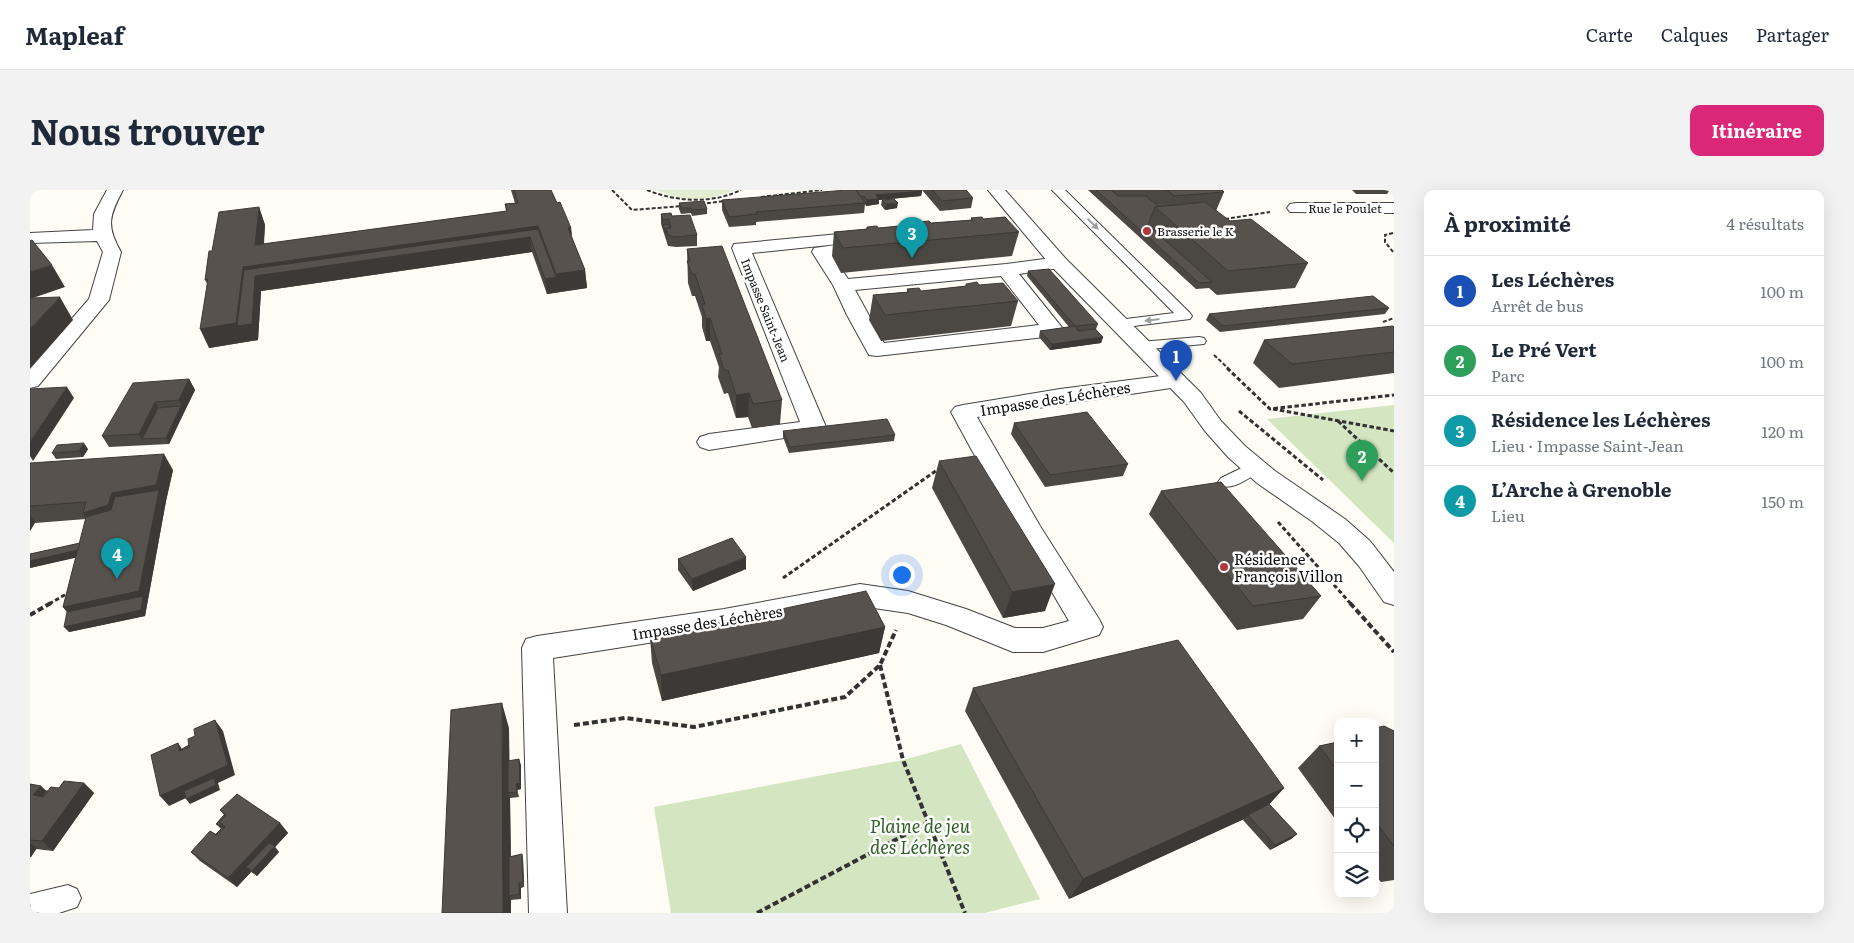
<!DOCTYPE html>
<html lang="fr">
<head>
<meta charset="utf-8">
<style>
	:root { --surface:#fff; --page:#f2f2f3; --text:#1f2937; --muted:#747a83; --line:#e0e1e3; --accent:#db2777 }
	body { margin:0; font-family:Literata,serif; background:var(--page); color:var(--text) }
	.controls { position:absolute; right:15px; bottom:15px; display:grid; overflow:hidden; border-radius:10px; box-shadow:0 5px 20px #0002 }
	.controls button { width:45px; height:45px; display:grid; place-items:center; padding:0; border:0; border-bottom:1px solid var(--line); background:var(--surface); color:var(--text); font:25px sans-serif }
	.you { position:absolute; left:871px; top:384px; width:18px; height:18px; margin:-12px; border:4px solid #fff; border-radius:50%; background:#1a73e8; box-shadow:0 0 0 8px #1a73e833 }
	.badge { display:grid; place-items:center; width:32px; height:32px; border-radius:50%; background:var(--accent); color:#fff; font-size:16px; font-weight:700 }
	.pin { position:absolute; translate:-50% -41px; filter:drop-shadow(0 1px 2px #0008) }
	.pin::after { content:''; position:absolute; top:26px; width:18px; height:15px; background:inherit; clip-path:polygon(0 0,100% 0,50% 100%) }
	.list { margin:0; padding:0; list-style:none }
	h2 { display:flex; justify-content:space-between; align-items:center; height:65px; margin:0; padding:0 20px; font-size:21px }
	h2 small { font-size:16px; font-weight:400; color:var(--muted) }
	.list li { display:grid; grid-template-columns:32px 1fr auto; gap:15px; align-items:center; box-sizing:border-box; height:70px; padding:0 20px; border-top:1px solid var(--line) }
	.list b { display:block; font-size:19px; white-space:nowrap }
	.list p { margin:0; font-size:16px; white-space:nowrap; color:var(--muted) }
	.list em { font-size:16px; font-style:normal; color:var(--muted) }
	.icon { flex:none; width:28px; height:28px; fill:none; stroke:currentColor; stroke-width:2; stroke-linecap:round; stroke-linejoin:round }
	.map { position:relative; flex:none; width:1364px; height:723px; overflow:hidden; border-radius:10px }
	header { display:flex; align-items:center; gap:30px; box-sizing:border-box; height:70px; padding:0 25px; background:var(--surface); border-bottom:1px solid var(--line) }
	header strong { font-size:24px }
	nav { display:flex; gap:28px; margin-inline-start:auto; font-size:18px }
	.intro { display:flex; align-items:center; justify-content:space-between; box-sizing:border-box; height:120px; padding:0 30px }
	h1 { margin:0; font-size:35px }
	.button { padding:12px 22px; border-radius:10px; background:var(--accent); color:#fff; font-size:18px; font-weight:700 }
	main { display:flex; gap:30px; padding:0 30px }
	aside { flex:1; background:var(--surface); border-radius:10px; box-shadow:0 5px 20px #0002 }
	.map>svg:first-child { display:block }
</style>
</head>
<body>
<header>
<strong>Mapleaf</strong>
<nav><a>Carte</a><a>Calques</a><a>Partager</a></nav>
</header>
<div class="intro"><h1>Nous trouver</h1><a class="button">Itinéraire</a></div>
<main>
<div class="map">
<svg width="1364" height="723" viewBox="0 0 1364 723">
	<rect width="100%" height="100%" fill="#fefcf4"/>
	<!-- green -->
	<g fill="#d3e5c1">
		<polygon points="1364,215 1364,353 1237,229"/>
		<polygon points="931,554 1010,709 955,723 641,723 624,617 873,570"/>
	</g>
	<!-- pitch -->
	<path fill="#e3edd2" d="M627 0H705C679 11 652 13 627 0Z"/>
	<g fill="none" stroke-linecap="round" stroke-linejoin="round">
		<defs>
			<g id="service">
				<polygon points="1022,0 1035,0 1160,123 1162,126 1160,129 1088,138 1083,137 1081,134 1083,131 1088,130 1144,123"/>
				<polygon points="1169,147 1174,148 1176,151 1174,154 1110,160 1105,159 1103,156 1105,153 1110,152"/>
				<path d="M1224 272 1230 274 1233 278 1230 282C1218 288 1204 300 1191 296L1188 292 1191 288Z"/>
				<polygon points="38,695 47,699 51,708 47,717 29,723 0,723 0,704"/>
			</g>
			<g id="minor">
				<path d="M77 0H93C79 26 76 36 91 62L79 110 8 196 0 198V177L59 109 73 62 67 51 0 53V43L63 40 64 24Z"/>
				<polygon points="1266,13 1364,13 1364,23 1260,22 1257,18 1260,14"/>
				<polygon points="841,41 847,42 850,46 847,50 722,63 796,237 792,242 679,260 670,257 667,252 670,247 679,244 770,232 702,58 704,54"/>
				<path d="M820 53 827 55 829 59 827 63 803 66 818 89 976 74 1029 67 1036 69 1038 73 1036 77 989 84 1034 140 1031 144 1024 146 847 166 839 165 817 125 803 95 782 62 784 58ZM971 86 1009 135 854 153 825 100Z"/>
				<polygon points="1146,184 1154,186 1157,191 1154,196 947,227 1010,336 1069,429 1073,437 1069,445 1013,462 983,462 916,435 878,423 830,416 694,441 523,468 537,723 499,723 492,458 496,449 507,446 694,419 830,394 878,401 936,419 985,438 1013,438 1039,431 986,341 921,222 925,217 933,215 1030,199"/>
			</g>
			<polygon id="tertiary" points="958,0 975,0 1036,69 1171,203 1191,231 1215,256 1245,281 1315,329 1340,351 1364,382 1364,415 1354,412 1329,376 1309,353 1283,332 1227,293 1198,267 1175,241 1154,212 1022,77"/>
		</defs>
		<!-- service casing -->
		<use href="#service" stroke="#434343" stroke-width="2"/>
		<!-- minor casing -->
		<use href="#minor" stroke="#434343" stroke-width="2"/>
		<!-- tertiary casing -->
		<use href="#tertiary" stroke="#434343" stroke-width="2"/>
		<!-- path-far2 -->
		<g stroke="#323232" stroke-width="2" stroke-dasharray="4 2" stroke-linecap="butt">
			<polyline points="582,0 602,20 652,16"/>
			<path d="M617 0C647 12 682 14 711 0"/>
			<polyline points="731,7 792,0"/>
			<polyline points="671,14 694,11"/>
			<polyline points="1195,29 1240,22"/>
			<polyline points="1363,43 1355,45 1355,52 1364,63"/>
			<polyline points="1353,132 1364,128"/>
			<polyline points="1184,165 1199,179"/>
		</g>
		<!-- path-far1 -->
		<g stroke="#323232" stroke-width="3" stroke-dasharray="4.5 2.5" stroke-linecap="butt">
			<polyline points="1197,178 1240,219 1364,205"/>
			<polyline points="1243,219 1364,241"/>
			<polyline points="1209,221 1293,290"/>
			<polyline points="1308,231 1364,283"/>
			<polyline points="1248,332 1321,414"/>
			<polyline points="753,388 910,278"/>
			<polyline points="19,414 38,403"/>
		</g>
		<!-- path -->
		<g stroke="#323232" stroke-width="4" stroke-dasharray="6 3" stroke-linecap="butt">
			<polyline points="1320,413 1364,462"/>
			<polyline points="0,425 21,413"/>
			<polyline points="850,475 873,570 935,723"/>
			<polyline points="544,535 595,528 664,537 815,507 850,475 866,440"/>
			<polyline points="727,723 899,632"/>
		</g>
		<!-- service -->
		<use href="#service" fill="#fff" fill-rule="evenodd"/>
		<!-- minor -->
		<use href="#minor" fill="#fff" fill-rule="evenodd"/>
		<!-- tertiary -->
		<use href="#tertiary" fill="#fff" fill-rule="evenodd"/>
	</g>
	<!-- wall -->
	<g fill="#4b4743">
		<polygon points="481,0 521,0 527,13 541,38 542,48 555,80 557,98 517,104 502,62 231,101 228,150 179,158 178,95 175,90 182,61 229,17 235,35 234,54 476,21 475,14 485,13"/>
		<polygon points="892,0 936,0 943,8 941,18 910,21"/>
		<polygon points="1058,0 1192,0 1194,2 1186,21 1200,31 1278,73 1265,98 1187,105 1179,98 1166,99"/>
		<polygon points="1322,0 1360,0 1357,4 1326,4"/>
		<polygon points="892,1 891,6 849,10 849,14 836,16 835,14 834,23 726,32 726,35 699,37 692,20 692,10"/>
		<polygon points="852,10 867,18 855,20 851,15"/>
		<polygon points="649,13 677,19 677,24 662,26 661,23 651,24 649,19"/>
		<polygon points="631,24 642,26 667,45 667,56 646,57 638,56 631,34"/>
		<polygon points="941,28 953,29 989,42 982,66 811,83 802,66 804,42 836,39 837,37 848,38 889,34 889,32 901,33 941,30"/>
		<polygon points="657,59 752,210 750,234 722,238 718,227 706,228 698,203 694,204 688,187 689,177 680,151 676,151 672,137 672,127 665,106 662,106 658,93"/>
		<polygon points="998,81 1068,134 1066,139 1073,147 1071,153 1020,160 1009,147 1010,141 1039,137 997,86"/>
		<polygon points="936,94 949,95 988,111 981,136 851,151 839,130 843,105 877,102 877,99 891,101 935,96"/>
		<polygon points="1359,118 1355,124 1190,142 1176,130 1179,124"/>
		<polygon points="1364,137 1364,183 1249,198 1223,173 1234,150"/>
		<polygon points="159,189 165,200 139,254 79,257 72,246"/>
		<polygon points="984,233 1098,274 1093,286 1015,297 981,244"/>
		<polygon points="753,241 865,245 864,251 759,263 753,247"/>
		<polygon points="58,259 53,267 26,269 22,263"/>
		<polygon points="909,271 1015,421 973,428 902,298"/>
		<polygon points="0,273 143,280 136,311 115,426 39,442 37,422 33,417 46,367 0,378 0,364 50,353 56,329 5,333 0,341"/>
		<polygon points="1131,301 1291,406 1273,429 1207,440 1119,324"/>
		<polygon points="648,369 716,379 663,401 648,380"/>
		<polygon points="855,437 849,463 632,511 622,473 620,447"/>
		<polygon points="943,498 1254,598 1239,614 1267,644 1261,649 1240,660 1213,630 1214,629 1039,709 935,521"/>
		<polygon points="1354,536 1364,541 1364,690 1351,692 1345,685 1345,538"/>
		<polygon points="479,538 479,571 491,575 491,599 487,600 489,607 480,608 481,667 492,664 493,669 494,697 491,698 491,709 481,710 412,723"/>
		<polygon points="1308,552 1308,633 1268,578 1289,556"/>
		<polygon points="54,593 64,603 23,661 6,659 1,667 0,667 0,594 11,596 16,601 18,601"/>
		<polygon points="190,620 250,633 258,643 245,657 249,662 227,686 221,682 207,697 170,671 161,662 185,645 191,639 186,634 194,625"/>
	</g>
	<!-- shaded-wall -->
	<g fill="#3d3937">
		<polygon points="892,1 891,6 849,10 849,14 836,16 837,10 846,5"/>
		<polygon points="868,13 867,18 855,20 856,14"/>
		<polygon points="229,17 235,35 232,73 225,55"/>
		<polygon points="508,36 510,53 500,47 502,62 231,101 228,150 179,158 170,139 213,77"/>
		<polygon points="538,38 541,38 543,55"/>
		<polygon points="22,75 35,97 0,109 0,82"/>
		<polygon points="555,80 557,98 517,104 515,89 526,87 526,84"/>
		<polygon points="30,107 43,130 0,179 0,139"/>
		<polygon points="680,128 680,151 676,151 676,129"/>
		<polygon points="1073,147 1071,153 1020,160 1022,154"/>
		<polygon points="159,189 165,200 154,222 149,210"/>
		<polygon points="37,197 44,208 3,271 0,266 0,252"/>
		<polygon points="719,203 718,227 706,228 706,205"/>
		<polygon points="125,212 132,223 112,249 109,244"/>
		<polygon points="151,216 154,222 139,254 136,248"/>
		<polygon points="54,253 58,259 53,267 49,261"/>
		<polygon points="134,264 143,280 136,311 115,426 39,442 34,437 42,428 33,417 64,339 53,323 82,303"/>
		<polygon points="0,325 5,332 0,341"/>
		<polygon points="54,359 58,365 0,378 0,371"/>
		<polygon points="716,367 716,379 663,401 662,389"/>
		<polygon points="1025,394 1015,421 973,428 982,402"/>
		<polygon points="855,437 849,463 632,511 631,485"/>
		<polygon points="472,513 479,538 480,603 478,603 480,608 481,705 479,706 481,710 481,723 473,723"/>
		<polygon points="185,530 193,541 205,585 188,593 190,600 160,614 156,609 186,594 139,616 130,606"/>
		<polygon points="168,544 172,550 173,557 166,560 168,567 158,572 149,561 148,553 156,565 163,562 162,554 169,551"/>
		<polygon points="489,569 491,575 491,599 487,600 489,607 486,594"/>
		<polygon points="54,593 64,603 23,661 12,651"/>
		<polygon points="11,596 22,606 18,611 3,605"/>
		<polygon points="1254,598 1234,620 1218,625 1214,629 1039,709 1053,689"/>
		<polygon points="250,633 258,643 245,657 249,662 227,686 222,681 216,677 221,682 207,697 198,688"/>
		<polygon points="1267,644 1261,649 1240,660 1245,655"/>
		<polygon points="0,653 7,658 1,667 0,666"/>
		<polygon points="492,664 493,669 494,697 493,692"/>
		<polygon points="489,693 491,698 491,709 489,704"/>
	</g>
	<!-- building -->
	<g fill="#57524e" stroke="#3d3937">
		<polygon points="484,0 521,0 527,13 530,12 541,38 538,38 555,80 526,84 508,36 213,77 206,133 170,139 178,89 175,90 179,61 182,61 189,22 229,17 225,55 477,21 475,14 488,13"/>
		<polygon points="817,0 826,0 835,13 726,22 727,24 699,27 692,10"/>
		<polygon points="826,0 891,0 892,1 846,5 849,9 837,10 834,6 831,7"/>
		<polygon points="902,0 936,0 943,8 912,11"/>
		<polygon points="1066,0 1081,0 1088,6 1116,6 1129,17 1125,17 1118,35 1182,92 1169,93"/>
		<polygon points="1137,0 1192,0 1194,2 1144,6"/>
		<polygon points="864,9 868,13 856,14 852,10"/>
		<polygon points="674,11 677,19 662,20 661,18 651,18 649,13"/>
		<polygon points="1175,12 1200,31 1221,29 1278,73 1198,81 1125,17"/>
		<polygon points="641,23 642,26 660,25 667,45 645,47 638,45 636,38 641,38 639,29 633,30 631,24"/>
		<polygon points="952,27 953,29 975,27 989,42 813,58 804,42 838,39 837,37 847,36 848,38 891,34 889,32 899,31 901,33 943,30 941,28"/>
		<polygon points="639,34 640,38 636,38 636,43 633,35"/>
		<polygon points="508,39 526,87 515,89 500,47 225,86 222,134 207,136 214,80"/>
		<polygon points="2,50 22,75 0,82 0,51"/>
		<polygon points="692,56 752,210 723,214 719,203 706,205 698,180 694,180 689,164 692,164 680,128 676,129 672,114 675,114 665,84 662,84 657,71 660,71 657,59"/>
		<polygon points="1019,79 1068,134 1045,136 1048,141 1065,139 1073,147 1022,154 1010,141 1045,136 998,81"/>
		<polygon points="947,92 949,95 973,93 988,111 855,125 843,105 879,102 877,99 889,98 891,101 937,96 936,94"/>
		<polygon points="1343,106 1359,118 1193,136 1179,124"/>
		<polygon points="30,107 0,139 0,108"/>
		<polygon points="1363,136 1364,137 1364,162 1262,174 1234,150"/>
		<polygon points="159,189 149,210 125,212 109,244 72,246 103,193"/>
		<polygon points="37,197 0,252 0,199"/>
		<polygon points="151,216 136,248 112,249 128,218"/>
		<polygon points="1057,222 1098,274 1020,285 984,233"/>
		<polygon points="857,229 865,245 760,257 753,241"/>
		<polygon points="54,253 49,261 22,263 27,255"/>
		<polygon points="134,264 126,295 82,303 78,315 53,323 56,312 0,316 0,273"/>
		<polygon points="946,266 1025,394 982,402 909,271"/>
		<polygon points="1191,292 1291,406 1223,416 1131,301"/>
		<polygon points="129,300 109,401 33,417 56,327 81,320 85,307"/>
		<polygon points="702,348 716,367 662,389 648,369"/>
		<polygon points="50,353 48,360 0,371 0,364"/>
		<polygon points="836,401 855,437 631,485 620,447"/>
		<polygon points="113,406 111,420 34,437 37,422"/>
		<polygon points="1148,450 1254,598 1053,689 943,498"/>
		<polygon points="472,513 473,723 412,723 421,520"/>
		<polygon points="185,530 198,575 130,606 121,565 148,553 149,561 159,557 158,549 165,546 164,539"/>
		<polygon points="1354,536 1364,541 1364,656 1345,631 1346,538"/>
		<polygon points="1308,552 1308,581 1289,556"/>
		<polygon points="159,555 159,557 152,560 152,559"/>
		<polygon points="489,569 490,593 486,594 487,602 478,603 478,571"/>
		<polygon points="184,588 186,595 156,609 154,601"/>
		<polygon points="34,591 54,593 12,651 0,650 0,594 11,596 3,605 13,607 21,597 29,598"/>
		<polygon points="16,601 18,601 13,607 12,606"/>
		<polygon points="207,604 250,633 198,688 161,662 180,641 187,645 195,637 189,632 196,625 190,620"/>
		<polygon points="1239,614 1267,644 1245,655 1218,625"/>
		<polygon points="194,625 195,626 189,632 193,637 186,634"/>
		<polygon points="193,637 194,638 187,645 185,645"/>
		<polygon points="239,653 245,656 222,681 216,677"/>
		<polygon points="492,664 493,692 489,693 489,704 479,706 479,667"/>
	</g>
	<!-- one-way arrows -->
	<defs><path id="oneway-solid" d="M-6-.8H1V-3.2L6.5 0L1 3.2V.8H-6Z" transform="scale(1.25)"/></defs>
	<g fill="#9f9f9f">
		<use href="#oneway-solid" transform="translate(1063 34) rotate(44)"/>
		<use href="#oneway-solid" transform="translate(1122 130) rotate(173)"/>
	</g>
	<!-- markers -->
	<g fill="#b0383b" stroke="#fff" stroke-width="2">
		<circle cx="1117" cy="41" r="5"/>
		<circle cx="1194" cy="377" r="5"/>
	</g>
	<g text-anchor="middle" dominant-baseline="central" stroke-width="5" stroke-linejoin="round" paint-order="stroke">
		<!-- far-street labels -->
		<g font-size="12" fill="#101010" stroke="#fff">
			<text x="1315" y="18">Rue le Poulet</text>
			<text transform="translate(736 120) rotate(68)">Impasse Saint-Jean</text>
		</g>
		<!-- far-poi labels -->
		<g font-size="12" fill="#101010" stroke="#fff" text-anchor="start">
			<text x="1127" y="41">Brasserie le K</text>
		</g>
		<!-- street labels -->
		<g font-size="15" fill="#101010" stroke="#fff">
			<text transform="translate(1025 208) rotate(-9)">Impasse des Léchères</text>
			<text transform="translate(677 432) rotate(-9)">Impasse des Léchères</text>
		</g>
		<!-- poi labels -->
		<g font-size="15" fill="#101010" stroke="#fff" text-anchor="start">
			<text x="1204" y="368">Résidence<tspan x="1204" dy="17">François Villon</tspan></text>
		</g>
		<!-- near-park labels -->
		<g font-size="18" font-style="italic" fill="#326127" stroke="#fff">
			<text x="890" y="635">Plaine de jeu<tspan x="890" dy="21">des Léchères</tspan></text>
		</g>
	</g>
</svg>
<div class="controls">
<button>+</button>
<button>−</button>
<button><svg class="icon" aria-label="locate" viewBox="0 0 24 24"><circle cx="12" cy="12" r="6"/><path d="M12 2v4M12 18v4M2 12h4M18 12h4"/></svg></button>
<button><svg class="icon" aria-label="layers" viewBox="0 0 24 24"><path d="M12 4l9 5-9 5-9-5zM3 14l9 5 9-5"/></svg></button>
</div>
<div class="you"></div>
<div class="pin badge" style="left:1146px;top:191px;background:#1a4fb4">1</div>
<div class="pin badge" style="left:1332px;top:291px;background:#2e9e5b">2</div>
<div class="pin badge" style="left:882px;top:68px;background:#0f9aa8">3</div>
<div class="pin badge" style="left:87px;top:389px;background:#0f9aa8">4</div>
</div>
<aside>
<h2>À proximité<small>4 résultats</small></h2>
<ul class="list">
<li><span class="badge" style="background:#1a4fb4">1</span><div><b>Les Léchères</b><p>Arrêt de bus</p></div><em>100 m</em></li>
<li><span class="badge" style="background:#2e9e5b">2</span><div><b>Le Pré Vert</b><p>Parc</p></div><em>100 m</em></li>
<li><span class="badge" style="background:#0f9aa8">3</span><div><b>Résidence les Léchères</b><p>Lieu · Impasse Saint-Jean</p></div><em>120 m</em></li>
<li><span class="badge" style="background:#0f9aa8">4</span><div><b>L’Arche à Grenoble</b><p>Lieu</p></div><em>150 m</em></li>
</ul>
</aside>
</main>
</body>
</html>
